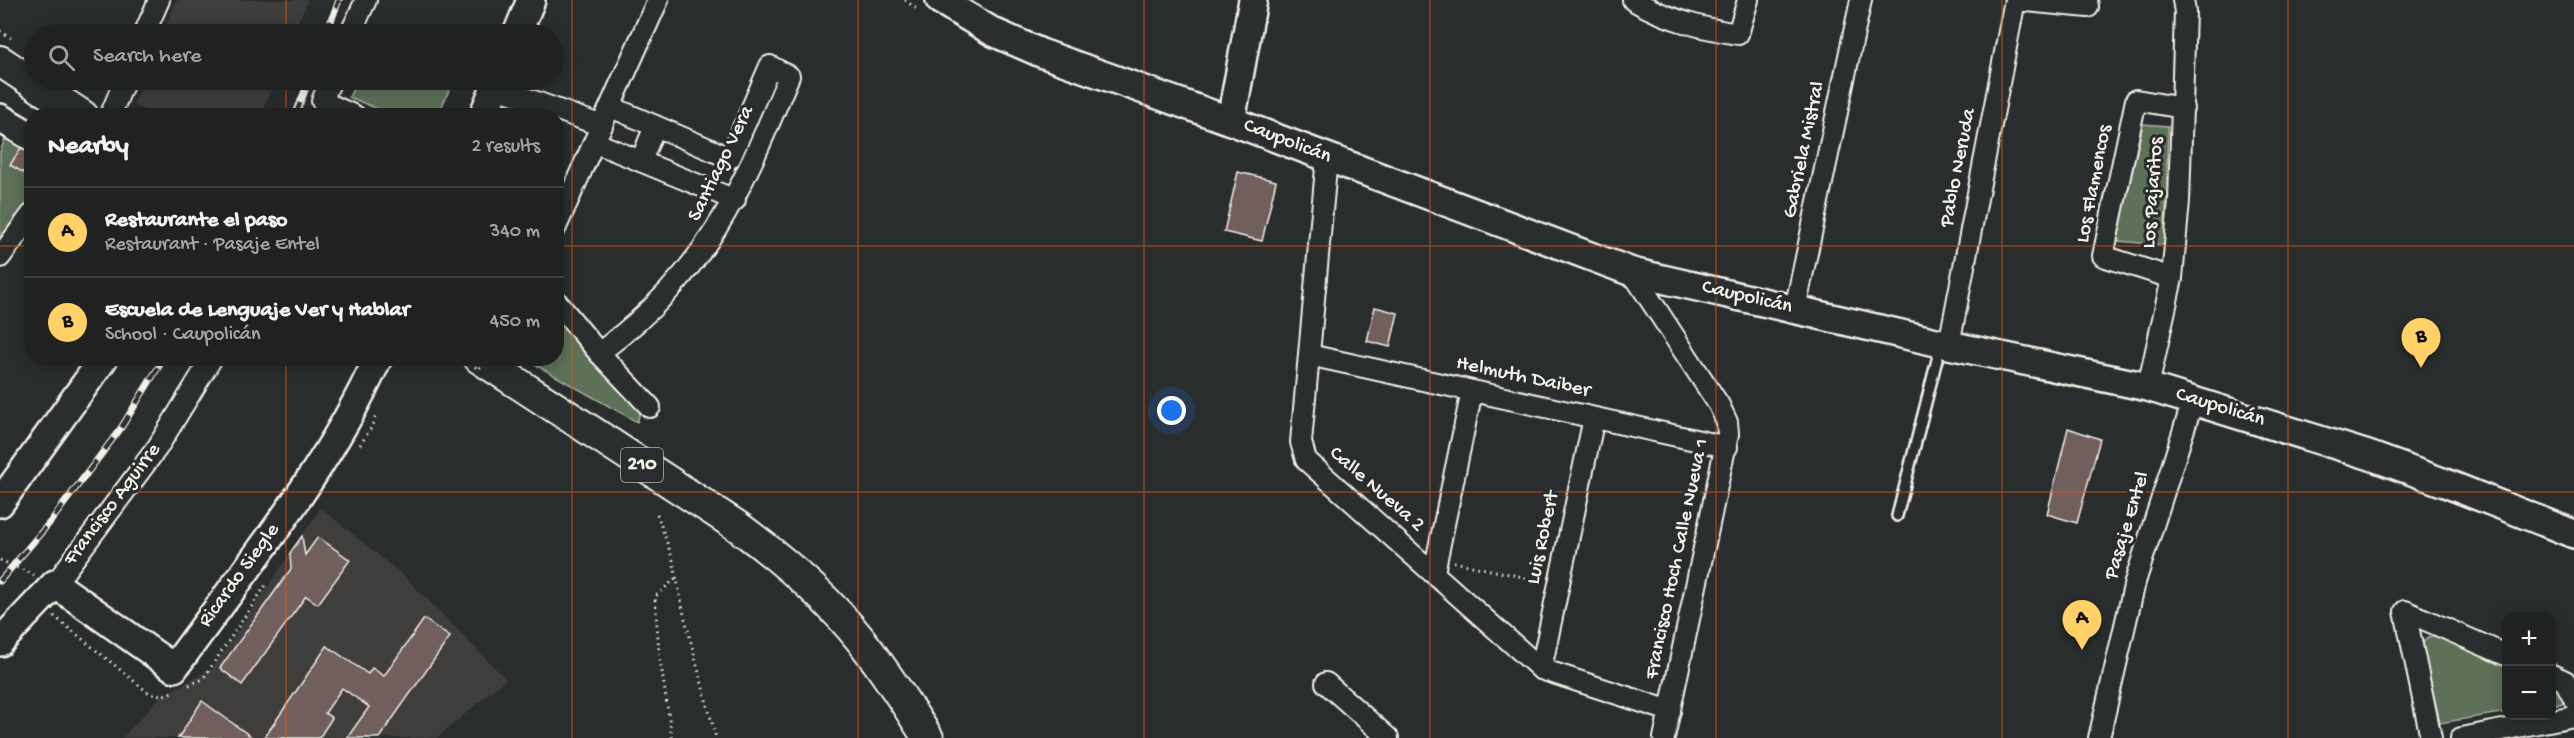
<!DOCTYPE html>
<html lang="en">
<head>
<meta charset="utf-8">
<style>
	:root { --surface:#202222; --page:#2d2f2f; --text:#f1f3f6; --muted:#a2a4a5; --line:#3d3f40; --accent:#ffd166 }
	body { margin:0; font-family:"Gochi Hand",sans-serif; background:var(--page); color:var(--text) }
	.controls { position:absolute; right:18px; bottom:18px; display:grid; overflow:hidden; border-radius:12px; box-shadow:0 3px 15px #0003 }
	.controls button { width:54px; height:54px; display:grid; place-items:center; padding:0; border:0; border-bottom:2px solid var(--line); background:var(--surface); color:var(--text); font:30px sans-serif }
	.you { position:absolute; left:1172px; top:411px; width:21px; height:21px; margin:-15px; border:4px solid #fff; border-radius:50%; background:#1a73e8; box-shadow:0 0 0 9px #1a73e833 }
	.badge { display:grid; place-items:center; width:39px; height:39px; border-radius:50%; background:var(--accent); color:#111; font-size:20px; font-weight:700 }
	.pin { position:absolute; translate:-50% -50px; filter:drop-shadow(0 2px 3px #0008) }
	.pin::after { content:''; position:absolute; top:32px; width:21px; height:18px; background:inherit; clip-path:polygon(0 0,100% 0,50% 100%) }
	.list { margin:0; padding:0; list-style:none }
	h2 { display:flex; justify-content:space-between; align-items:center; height:78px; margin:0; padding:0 24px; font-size:26px }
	h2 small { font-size:20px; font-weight:400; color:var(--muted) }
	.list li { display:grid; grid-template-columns:39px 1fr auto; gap:18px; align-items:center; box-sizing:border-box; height:90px; padding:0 24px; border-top:2px solid var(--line) }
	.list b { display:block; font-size:22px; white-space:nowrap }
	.list p { margin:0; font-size:20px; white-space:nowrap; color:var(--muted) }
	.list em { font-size:20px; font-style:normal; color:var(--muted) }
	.icon { flex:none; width:33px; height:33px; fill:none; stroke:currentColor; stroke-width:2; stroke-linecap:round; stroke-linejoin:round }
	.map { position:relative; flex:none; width:2574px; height:738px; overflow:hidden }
	.search { position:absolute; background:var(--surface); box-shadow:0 3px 15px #0003; left:24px; top:24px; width:540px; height:66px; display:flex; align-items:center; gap:15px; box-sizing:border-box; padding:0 21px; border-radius:33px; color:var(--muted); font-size:22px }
	.panel { position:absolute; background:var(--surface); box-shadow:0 3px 15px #0003; left:24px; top:108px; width:540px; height:258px; border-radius:24px }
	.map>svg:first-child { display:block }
</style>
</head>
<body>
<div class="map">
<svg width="2574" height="738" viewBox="0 0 2574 738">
	<rect width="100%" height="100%" fill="#2a2d2e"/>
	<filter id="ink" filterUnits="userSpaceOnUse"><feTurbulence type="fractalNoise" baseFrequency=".0167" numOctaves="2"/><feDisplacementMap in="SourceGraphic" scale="12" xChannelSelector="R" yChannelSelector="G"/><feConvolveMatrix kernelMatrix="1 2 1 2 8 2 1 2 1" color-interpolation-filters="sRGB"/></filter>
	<g filter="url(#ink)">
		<!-- built -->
		<g fill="#3f3c3c">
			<polygon points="177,0 308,0 293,34 162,34"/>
			<polygon points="143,80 275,80 260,116 152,115 133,104"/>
			<polygon points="321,508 405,577 506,679 437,738 122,738 161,696 212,669"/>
		</g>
		<!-- green -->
		<g fill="#5d7059" stroke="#a8b0a0" stroke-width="1.5">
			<polygon points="357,80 433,80 450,88 438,115 392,115 349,97"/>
			<polygon points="2143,124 2168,126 2165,245 2117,241"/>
			<polygon points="8,131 31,144 31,205 0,248 0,152"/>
			<polygon points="557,310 641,409 637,422 525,359 556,358"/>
			<polygon points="2437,635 2506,666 2506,712 2440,723 2422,644 2428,637"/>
			<polygon points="2552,687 2563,692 2563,703 2552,705"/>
		</g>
		<!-- building -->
		<g fill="#715e5d" stroke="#f4f1e8" stroke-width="1.5">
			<polygon points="21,148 32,153 32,161 24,173 10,165"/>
			<polygon points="1238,172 1276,181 1262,241 1224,232"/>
			<polygon points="1375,307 1398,313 1390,347 1367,341"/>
			<polygon points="2068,428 2100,439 2077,523 2047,514"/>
			<polygon points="302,536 305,555 318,537 350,560 318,604 306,596 242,685 220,668 291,569 290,553"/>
			<polygon points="424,619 450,637 379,738 347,738 369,707 342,688 325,713 332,718 319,738 264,738 327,646 368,674 372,668 384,676"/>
			<polygon points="202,701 253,738 178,738"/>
		</g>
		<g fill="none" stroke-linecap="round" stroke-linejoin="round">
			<defs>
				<polyline id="lane" points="1897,516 1941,344"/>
				<g id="street">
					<path d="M1633 0C1666 19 1700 28 1738 34L1748 0"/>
					<polyline points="2015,0 2088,7 2087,0"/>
					<polyline points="144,34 159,0"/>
					<polyline points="350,34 366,0"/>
					<polyline points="331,80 322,101 355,116"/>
					<polyline points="495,87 602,126"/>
					<polyline points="110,116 125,80"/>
					<polyline points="594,142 735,200"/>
					<polyline points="1327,157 1301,442 1306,460 1541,669 1670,711"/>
					<polyline points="641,161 655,126"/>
					<polyline points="556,227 658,0"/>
					<polyline points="0,257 32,214"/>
					<polyline points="1632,272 1719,405 1727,422 1728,434 1664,738"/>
					<polyline points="2172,278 2103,256 2136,100 2183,108"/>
					<polyline points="556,301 599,353 650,407"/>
					<polyline points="1795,309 1861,0"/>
					<polyline points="1949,345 2015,0"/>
					<path d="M599 353C707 272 739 196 789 76L770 66 730 158 611 107"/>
					<polyline points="1309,355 1727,447"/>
					<polyline points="2148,387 2172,278 2179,201 2185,12 2183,0"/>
					<polyline points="1434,572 1472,391"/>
					<polyline points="55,584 157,448 212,358"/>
					<polyline points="1541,669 1594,418"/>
					<polyline points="2552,675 2565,681 2574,698"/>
					<polyline points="1326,683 1388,738"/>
					<polyline points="2099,738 2135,582 2193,401"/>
					<polyline points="2431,738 2405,611 2506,655"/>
					<polyline points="2461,738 2574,716"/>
				</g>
				<g id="secondary">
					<polyline points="940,0 993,32 1041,53 1231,121 1632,272 1949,345 2148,387 2368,455 2445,483 2574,534"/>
					<polyline points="517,34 531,0"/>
					<polyline points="483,116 498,80"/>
					<polyline points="0,118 32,137"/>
					<polyline points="1231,121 1253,0"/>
					<polyline points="0,503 104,358"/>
					<path d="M0 642 55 584 174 668C246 568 327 471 378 358"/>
				</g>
				<g id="primary">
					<polyline points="0,61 83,116"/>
					<path d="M479 358 737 526C782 559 825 595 860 639 885 670 906 704 928 738"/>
				</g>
			</defs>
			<!-- lane casing -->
			<use href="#lane" stroke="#f4f1e8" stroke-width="14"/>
			<!-- street casing -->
			<use href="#street" stroke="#f4f1e8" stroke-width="24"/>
			<!-- secondary casing -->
			<use href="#secondary" stroke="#f4f1e8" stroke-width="32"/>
			<!-- primary casing -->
			<use href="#primary" stroke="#f4f1e8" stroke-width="34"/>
			<!-- path -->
			<g stroke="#f4f1e8" stroke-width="3" stroke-dasharray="1.5 4.5" stroke-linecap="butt">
				<polyline points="905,0 919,11"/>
				<polyline points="0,31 11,38"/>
				<polyline points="360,445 371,428 376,416"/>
				<polyline points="657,514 673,560 684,615 716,738"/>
				<polyline points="0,560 34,575"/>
				<polyline points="1454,562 1541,581"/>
				<polyline points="54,616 150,694 164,695 175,691"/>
				<polyline points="189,685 203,679 268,582"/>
				<polyline points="672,738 659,652 655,597 676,578"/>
			</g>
			<!-- lane -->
			<use href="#lane" stroke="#2a2d2e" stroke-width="9"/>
			<!-- street -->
			<use href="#street" stroke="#2a2d2e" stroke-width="20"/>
			<!-- secondary -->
			<use href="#secondary" stroke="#2a2d2e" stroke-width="27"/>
			<!-- primary -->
			<use href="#primary" stroke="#2a2d2e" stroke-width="30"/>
			<defs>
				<g id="rail">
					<polyline points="326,34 339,0"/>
					<polyline points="295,116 309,80"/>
					<polyline points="0,581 51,521 121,428 164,358"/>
				</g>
			</defs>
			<!-- rail casing -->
			<use href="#rail" stroke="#f4f1e8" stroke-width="7"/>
			<!-- rail -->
			<use href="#rail" stroke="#2a2d2e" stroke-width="4.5" stroke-dasharray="14" stroke-linecap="butt"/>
			<!-- path-bridge -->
			<polyline stroke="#f4f1e8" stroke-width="3" stroke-dasharray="1.5 4.5" stroke-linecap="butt" points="459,358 479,369 485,358"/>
		</g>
	</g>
	<!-- grid -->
	<path fill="none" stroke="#e8590c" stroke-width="1.5" stroke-opacity="0.55" d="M286 0V34M572 0V738M858 0V738M1144 0V738M1430 0V738M1716 0V738M2002 0V738M2288 0V738M286 80V116M0 246H32M556 246H2574M286 358V738M0 492H2574"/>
	<g text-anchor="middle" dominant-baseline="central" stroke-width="6" stroke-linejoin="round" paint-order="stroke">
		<!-- shield labels -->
		<rect fill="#2a2d2e" stroke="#b7b6b0" stroke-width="1.5" x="621" y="448" width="42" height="34" rx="4.5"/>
		<g font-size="20" font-weight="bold" fill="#f4f1e8">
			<text x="642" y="465">210</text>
		</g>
		<!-- street labels -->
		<g font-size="21" fill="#f4f1e8" stroke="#2a2d2e">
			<text transform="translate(1287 142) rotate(21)">Caupolicán</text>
			<text transform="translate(1805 150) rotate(-78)">Gabriela Mistral</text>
			<text transform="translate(722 164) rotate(-64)">Santiago Vera</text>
			<text transform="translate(1959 168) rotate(-79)">Pablo Neruda</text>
			<text transform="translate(2095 184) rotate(-79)">Los Flamencos</text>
			<text transform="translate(2154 193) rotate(-86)">Los Pajaritos</text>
			<text transform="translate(1747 298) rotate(13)">Caupolicán</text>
			<text transform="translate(1523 378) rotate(12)">Helmuth Daiber</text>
			<text transform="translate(2220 408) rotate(17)">Caupolicán</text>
			<text transform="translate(1376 490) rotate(41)">Calle Nueva 2</text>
			<text transform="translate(113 505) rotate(-53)">Francisco Aguirre</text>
			<text transform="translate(2128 526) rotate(-73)">Pasaje Entel</text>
			<text transform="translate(1544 538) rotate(-78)">Luis Robert</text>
			<text transform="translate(1678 559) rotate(-78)">Francisco Hoch Calle Nueva 1</text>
			<text transform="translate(240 576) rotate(-54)">Ricardo Siegle</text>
		</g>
	</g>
</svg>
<div class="controls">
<button>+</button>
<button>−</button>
</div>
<div class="you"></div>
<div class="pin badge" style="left:2082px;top:650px">A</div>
<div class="pin badge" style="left:2421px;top:368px">B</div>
<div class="search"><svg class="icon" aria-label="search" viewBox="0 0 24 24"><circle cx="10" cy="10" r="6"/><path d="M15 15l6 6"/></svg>Search here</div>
<section class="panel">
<h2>Nearby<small>2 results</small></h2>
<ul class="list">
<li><span class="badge">A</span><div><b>Restaurante el paso</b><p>Restaurant · Pasaje Entel</p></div><em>340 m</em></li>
<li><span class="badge">B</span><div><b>Escuela de Lenguaje Ver y Hablar</b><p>School · Caupolicán</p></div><em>450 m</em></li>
</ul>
</section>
</div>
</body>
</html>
